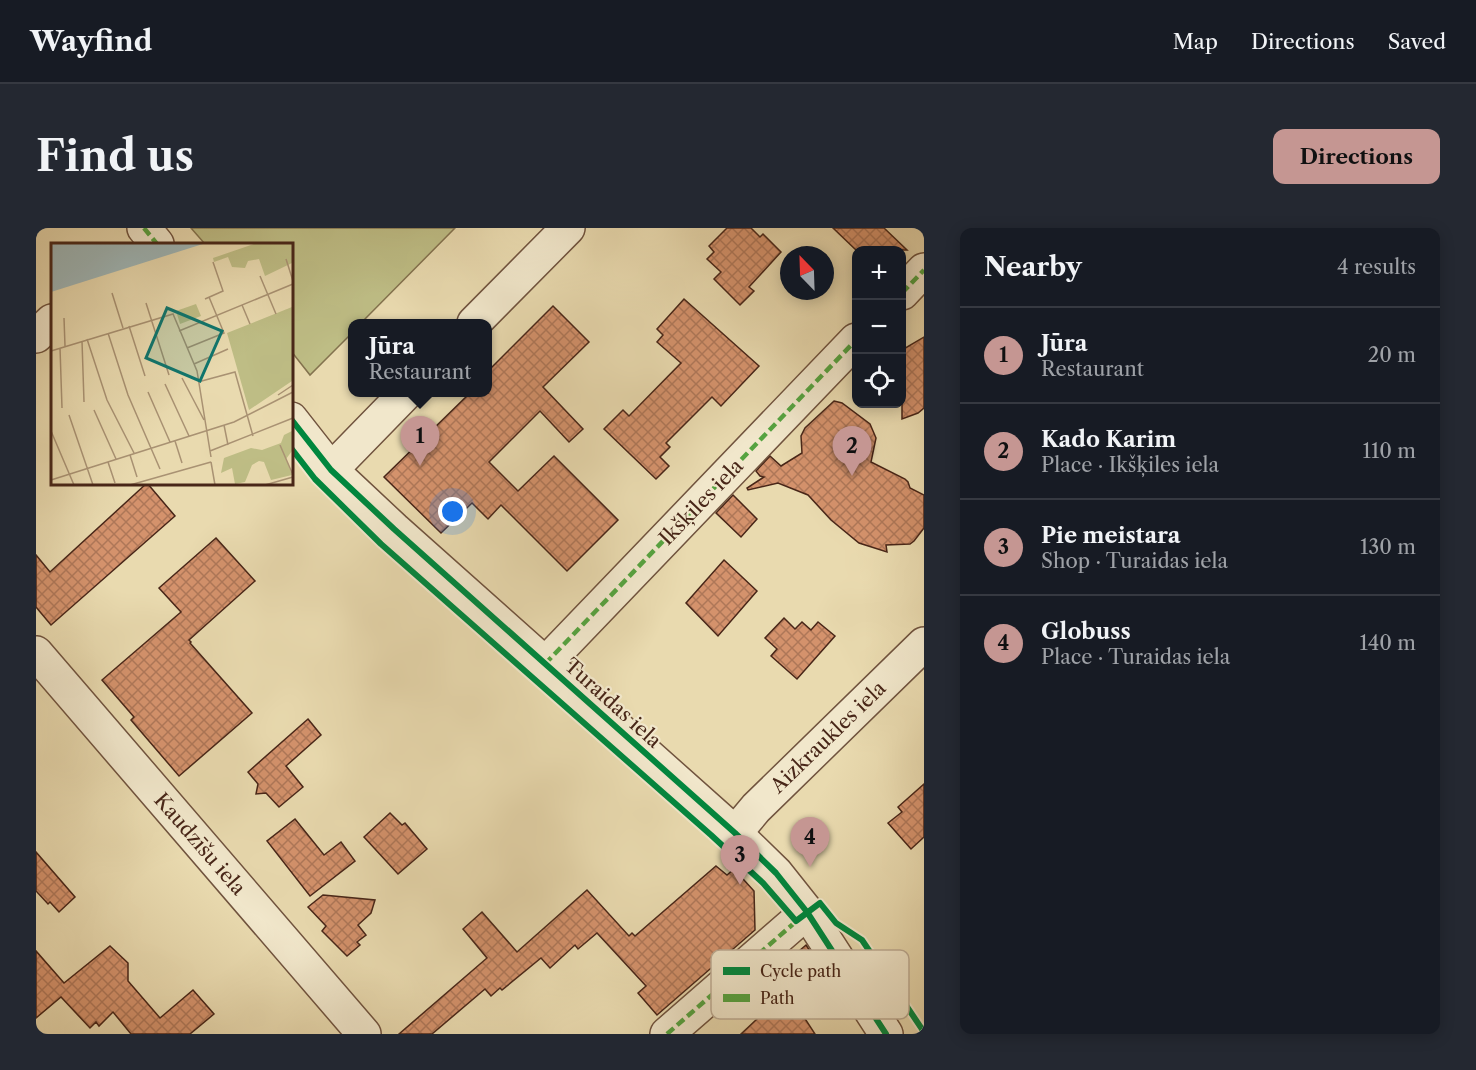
<!DOCTYPE html>
<html lang="en">
<head>
<meta charset="utf-8">
<style>
	:root { --surface:#171b24; --page:#242831; --text:#f1f3f6; --muted:#9ea1a6; --line:#363941; --accent:#c59692 }
	body { margin:0; font-family:"Libre Caslon Text",serif; background:var(--page); color:var(--text) }
	.controls { position:absolute; right:18px; top:18px; display:grid; overflow:hidden; border-radius:12px; box-shadow:0 3px 15px #0003 }
	.controls button { width:54px; height:54px; display:grid; place-items:center; padding:0; border:0; border-bottom:2px solid var(--line); background:var(--surface); color:var(--text); font:30px sans-serif }
	.compass { position:absolute; left:744px; top:18px; width:54px; height:54px; border-radius:50%; background:var(--surface); box-shadow:0 3px 15px #0003; rotate:337deg }
	.you { position:absolute; left:417px; top:284px; width:21px; height:21px; margin:-15px; border:4px solid #fff; border-radius:50%; background:#1a73e8; box-shadow:0 0 0 9px #1a73e833 }
	.badge { display:grid; place-items:center; width:39px; height:39px; border-radius:50%; background:var(--accent); color:#111; font-size:20px; font-weight:700 }
	.pin { position:absolute; translate:-50% -50px; filter:drop-shadow(0 2px 3px #0008) }
	.pin::after { content:''; position:absolute; top:32px; width:21px; height:18px; background:inherit; clip-path:polygon(0 0,100% 0,50% 100%) }
	.popup { position:absolute; left:312px; top:91px; width:144px; height:78px; box-sizing:border-box; display:grid; place-content:center; border-radius:12px; background:var(--surface); filter:drop-shadow(0 2px 4px #0005); font-size:20px; white-space:nowrap; color:var(--muted) }
	.popup b { font-size:22px; color:var(--text) }
	.popup::after { content:''; position:absolute; left:50%; top:100%; margin-left:-12px; border:12px solid transparent; border-top-color:var(--surface) }
	.list { margin:0; padding:0; list-style:none }
	h2 { display:flex; justify-content:space-between; align-items:center; height:78px; margin:0; padding:0 24px; font-size:26px }
	h2 small { font-size:20px; font-weight:400; color:var(--muted) }
	.list li { display:grid; grid-template-columns:39px 1fr auto; gap:18px; align-items:center; box-sizing:border-box; height:96px; padding:0 24px; border-top:2px solid var(--line) }
	.list b { display:block; font-size:22px; white-space:nowrap }
	.list p { margin:0; font-size:20px; white-space:nowrap; color:var(--muted) }
	.list em { font-size:20px; font-style:normal; color:var(--muted) }
	.icon { flex:none; width:33px; height:33px; fill:none; stroke:currentColor; stroke-width:2; stroke-linecap:round; stroke-linejoin:round }
	.map { position:relative; flex:none; width:888px; height:806px; overflow:hidden; border-radius:12px }
	header { display:flex; align-items:center; gap:36px; box-sizing:border-box; height:84px; padding:0 30px; background:var(--surface); border-bottom:2px solid var(--line) }
	header strong { font-size:28px }
	nav { display:flex; gap:33px; margin-inline-start:auto; font-size:21px }
	.intro { display:flex; align-items:center; justify-content:space-between; box-sizing:border-box; height:144px; padding:0 36px }
	h1 { margin:0; font-size:42px }
	.button { padding:15px 27px; border-radius:12px; background:var(--accent); color:#111; font-size:21px; font-weight:700 }
	main { display:flex; gap:36px; padding:0 36px }
	aside { flex:1; background:var(--surface); border-radius:12px; box-shadow:0 3px 15px #0003 }
	.map>svg:first-child { display:block }
</style>
</head>
<body>
<header>
<strong>Wayfind</strong>
<nav><a>Map</a><a>Directions</a><a>Saved</a></nav>
</header>
<div class="intro"><h1>Find us</h1><a class="button">Directions</a></div>
<main>
<div class="map">
<svg width="888" height="806" viewBox="0 0 888 806">
	<defs>
		<pattern id="building-cross-hatch" width="8" height="8" patternUnits="userSpaceOnUse" patternTransform="scale(1.5)"><rect width="8" height="8" fill="#d4926c"/><path d="M0 0l8 8M0 8l8-8" fill="none" stroke="#ae7758"/></pattern>
	</defs>
	<rect width="100%" height="100%" fill="#e9daaf"/>
	<filter id="stains"><feTurbulence type="fractalNoise" baseFrequency=".00333" numOctaves="4"/><feColorMatrix values="0 0 0 0 .2 0 0 0 0 .09 0 0 0 0 .02 0 0 0 .5 -.17"/></filter>
	<radialGradient id="worn" r=".72"><stop offset=".6" stop-color="#630" stop-opacity="0"/><stop offset="1" stop-color="#630" stop-opacity=".3"/></radialGradient>
	<!-- park -->
	<polygon fill="#bebd85" stroke="#83724e" stroke-width="1.5" points="155,0 419,0 325,95 316,95 316,105 274,147 255,123 255,16 169,16"/>
	<!-- building -->
	<g fill="url(#building-cross-hatch)" stroke="#482618" stroke-width="1.5">
		<polygon points="691,0 715,0 724,9 727,6 745,24 713,59 718,63 704,77 678,51 685,44 671,31 678,24 673,18"/>
		<polygon points="797,0 848,0 871,22 820,22"/>
		<polygon points="648,71 723,138 685,178 676,169 630,215 634,219 624,229 633,238 620,251 568,201 587,182 593,188 645,135 621,114 627,107 621,101"/>
		<polygon points="517,78 553,114 507,159 547,201 533,214 504,183 453,234 482,263 518,228 582,292 531,343 465,277 452,291 436,275 405,305 348,249 434,165 452,165 452,143"/>
		<polygon points="888,109 888,180 882,185 866,191 866,122"/>
		<polygon points="798,173 806,175 834,196 840,210 835,234 869,251 872,254 874,260 888,267 888,300 878,313 874,316 850,317 851,324 823,315 795,292 772,267 742,255 712,262 711,260 728,249 724,248 720,243 734,228 745,238 766,225 765,208 769,200"/>
		<polygon points="111,255 139,288 15,397 0,379 0,327 14,344"/>
		<polygon points="697,267 721,291 705,309 680,285"/>
		<polygon points="180,310 219,353 153,412 155,414 154,415 216,485 143,548 95,492 98,489 66,452 145,384 123,360"/>
		<polygon points="688,332 721,363 682,408 650,375"/>
		<polygon points="748,390 759,401 766,394 775,402 782,394 799,408 761,451 735,428 741,421 729,410"/>
		<polygon points="272,491 285,507 250,538 267,559 243,579 230,565 220,566 222,556 212,544"/>
		<polygon points="888,556 888,609 875,621 852,595 866,584 862,579"/>
		<polygon points="354,585 366,597 369,595 391,621 362,646 328,609"/>
		<polygon points="259,591 288,627 305,614 319,633 274,668 231,613"/>
		<polygon points="0,624 39,669 23,684 14,674 12,676 0,663"/>
		<polygon points="680,638 691,647 698,641 718,663 719,702 621,787 602,765 610,758 561,705 542,721 539,717 514,740 505,730 466,762 464,760 455,768 449,761 396,806 363,806 451,730 427,701 446,684 481,724 551,662 593,708 596,705 599,708"/>
		<polygon points="287,667 339,672 335,685 322,697 330,707 321,714 324,717 311,728 286,703 290,698 272,679"/>
		<polygon points="770,717 796,757 764,783 779,806 705,806 721,791 705,772"/>
		<polygon points="74,718 92,735 92,753 124,790 157,762 178,786 154,806 95,806 77,784 63,798 60,794 54,800 25,769 0,790 0,723 28,755"/>
	</g>
	<g fill="none" stroke-linecap="round" stroke-linejoin="round">
		<defs>
			<g id="minor">
				<polyline points="108,0 121,16"/>
				<polyline points="866,65 888,42"/>
				<polyline points="438,95 532,0"/>
				<polyline points="0,108 16,93"/>
				<polyline points="255,191 295,242 358,301 699,605 740,645 771,684 850,806"/>
				<polyline points="295,242 371,164"/>
				<polyline points="0,425 328,806"/>
				<polyline points="509,436 820,112"/>
				<polyline points="699,605 720,580 888,416"/>
				<polyline points="631,806 771,684"/>
			</g>
		</defs>
		<!-- minor casing -->
		<use href="#minor" stroke="#70533e" stroke-width="36"/>
		<!-- minor -->
		<use href="#minor" stroke="#f1e7cb" stroke-width="33"/>
		<!-- quiet -->
		<g stroke="#56a340" stroke-width="4.5" stroke-dasharray="9 4.5" stroke-linecap="butt">
			<polyline points="108,0 121,16"/>
			<polyline points="866,65 888,42"/>
			<polyline points="509,436 820,112"/>
			<polyline points="631,806 764,690"/>
		</g>
		<defs>
			<g id="cycleway">
				<polyline points="255,191 295,242 358,301 699,605 740,645 771,684 850,806"/>
				<polyline points="255,220 279,251 345,316 675,607 727,655 760,693 784,675 800,695 826,712 888,804"/>
			</g>
		</defs>
		<!-- cycleway casing -->
		<use href="#cycleway" stroke="#f1e7cb" stroke-width="10"/>
		<!-- cycleway -->
		<use href="#cycleway" stroke="#00873e" stroke-width="6"/>
	</g>
	<g text-anchor="middle" dominant-baseline="central" stroke-width="4.5" stroke-linejoin="round" paint-order="stroke">
		<!-- street labels -->
		<g font-size="20" fill="#482618" stroke="#f1e7cb">
			<text transform="translate(665 274) rotate(-46)">Ikšķiles iela</text>
			<text transform="translate(577 475) rotate(42)">Turaidas iela</text>
			<text transform="translate(792 509) rotate(-44)">Aizkraukles iela</text>
			<text transform="translate(164 616) rotate(49)">Kaudzīšu iela</text>
		</g>
	</g>
	<!-- overview -->
	<g transform="translate(15 15)">
		<rect width="242" height="242" fill="#e9daaf"/>
		<path d="M206 0H241V20L214 33 208 16 197 18 194 25 181 24 177 14 163 19 162 15ZM241 188V208L235 216 241 232 220 237 213 219 208 218 201 222 194 239 184 241 181 225 170 230 173 215 200 205 211 207 230 200 233 192Z" fill="#bebd85"/>
		<path d="M145 61 150 73 129 81 125 68ZM241 64V138L198 167 176 90Z" fill="#bebd85"/>
		<path d="M0 0H155L0 49Z" fill="#9fb7b8"/>
		<path fill="none" stroke="#a99273" stroke-width="1.5" d="M235 16 242 38M209 33 225 71M61 50 72 85M154 56 172 48 162 19M95 60 118 132M191 62 199 81M13 75 14 103M78 83 94 133M128 88 242 41M57 90 77 152 109 226M36 96 56 157 83 210M31 98 33 159M9 105 11 165M136 105 173 90 158 54M0 108 122 71 146 128 160 214M143 121 177 106M131 135 153 177M147 139 184 129 202 193M114 141 138 193M97 149 119 199M227 152 242 142M43 167 65 216M18 172 42 242M173 182 177 202M0 188 23 242M124 198 131 220M229 202 242 232M159 208 242 175M79 212 86 234M57 219 64 240M160 219 164 242M0 237 183 179 242 149M79 242 160 219M214 242 242 234"/>
		<path fill="#0f766e" fill-opacity="0.15" stroke="#0f766e" stroke-width="3" d="M116 65 171 88 149 138 95 115Z"/>
		<rect width="242" height="242" fill="none" stroke="#482618" stroke-width="3"/>
	</g>
	<!-- legend -->
	<rect x="675" y="722" width="198" height="69" rx="9" fill="#f1e7cb" stroke="#bead95" stroke-width="1.5"/>
	<rect x="687" y="739" width="27" height="8" fill="#00873e"/>
	<rect x="687" y="766" width="27" height="8" fill="#56a340"/>
	<g font-size="16" fill="#482618">
		<text x="724" y="749">Cycle path</text>
		<text x="724" y="776">Path</text>
	</g>
	<rect width="100%" height="100%" filter="url(#stains)"/>
	<rect width="100%" height="100%" fill="url(#worn)"/>
</svg>
<div class="controls">
<button>+</button>
<button>−</button>
<button><svg class="icon" aria-label="locate" viewBox="0 0 24 24"><circle cx="12" cy="12" r="6"/><path d="M12 2v4M12 18v4M2 12h4M18 12h4"/></svg></button>
</div>
<svg class="compass" viewBox="-18 -18 36 36"><path d="M0-13l5 13h-10z" fill="#e53935"/><path d="M0 13l5-13h-10z" fill="#9ea1a6"/></svg>
<div class="you"></div>
<div class="pin badge" style="left:384px;top:238px">1</div>
<div class="popup"><b>Jūra</b>Restaurant</div>
<div class="pin badge" style="left:816px;top:248px">2</div>
<div class="pin badge" style="left:704px;top:657px">3</div>
<div class="pin badge" style="left:774px;top:639px">4</div>
</div>
<aside>
<h2>Nearby<small>4 results</small></h2>
<ul class="list">
<li><span class="badge">1</span><div><b>Jūra</b><p>Restaurant</p></div><em>20 m</em></li>
<li><span class="badge">2</span><div><b>Kado Karim</b><p>Place · Ikšķiles iela</p></div><em>110 m</em></li>
<li><span class="badge">3</span><div><b>Pie meistara</b><p>Shop · Turaidas iela</p></div><em>130 m</em></li>
<li><span class="badge">4</span><div><b>Globuss</b><p>Place · Turaidas iela</p></div><em>140 m</em></li>
</ul>
</aside>
</main>
</body>
</html>
